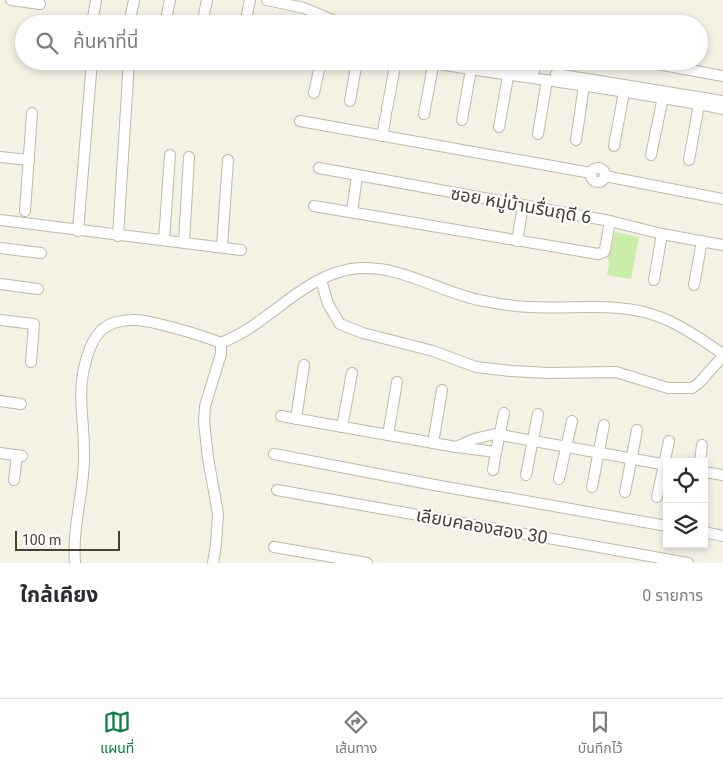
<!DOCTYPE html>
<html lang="th">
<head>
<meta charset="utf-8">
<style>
	:root { --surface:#fff; --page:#f2f2f3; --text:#2b2b33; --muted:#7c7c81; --line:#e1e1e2; --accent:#0b8043 }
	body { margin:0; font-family:Roboto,"Noto Sans Thai",sans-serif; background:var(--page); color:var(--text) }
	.controls { position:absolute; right:15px; bottom:15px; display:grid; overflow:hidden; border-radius:0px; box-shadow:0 2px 8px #0003 }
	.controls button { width:45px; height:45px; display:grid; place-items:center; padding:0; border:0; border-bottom:1px solid var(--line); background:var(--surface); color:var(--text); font:25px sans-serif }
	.scale { position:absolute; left:15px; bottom:12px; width:105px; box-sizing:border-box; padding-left:5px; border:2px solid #474134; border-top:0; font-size:14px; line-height:18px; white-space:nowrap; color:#474134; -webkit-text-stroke:4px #fff; paint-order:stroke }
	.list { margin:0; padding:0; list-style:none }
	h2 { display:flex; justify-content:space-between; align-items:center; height:65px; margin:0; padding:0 20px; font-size:21px }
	h2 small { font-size:16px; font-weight:400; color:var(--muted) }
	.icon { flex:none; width:28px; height:28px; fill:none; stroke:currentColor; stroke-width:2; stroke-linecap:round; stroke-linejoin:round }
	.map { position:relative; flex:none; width:723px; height:563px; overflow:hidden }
	.search { position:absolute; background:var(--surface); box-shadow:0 2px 8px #0003; left:15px; right:15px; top:15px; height:55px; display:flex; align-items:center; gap:12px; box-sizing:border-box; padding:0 18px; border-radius:28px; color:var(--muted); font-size:19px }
	.sheet { height:135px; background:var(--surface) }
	nav { display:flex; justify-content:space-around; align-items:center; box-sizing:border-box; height:70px; border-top:1px solid var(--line); background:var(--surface); font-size:14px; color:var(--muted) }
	nav a { display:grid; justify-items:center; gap:2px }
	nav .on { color:var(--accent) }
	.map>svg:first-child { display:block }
</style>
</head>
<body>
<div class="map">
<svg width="723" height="563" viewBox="0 0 723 563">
	<rect width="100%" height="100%" fill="#f4f1e5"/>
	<!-- green -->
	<polygon fill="#caeda9" points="615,232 639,237 631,279 607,275 610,262 607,259 612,234"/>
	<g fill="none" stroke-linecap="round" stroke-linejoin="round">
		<defs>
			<g id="minor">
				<polyline points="11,0 40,4"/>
				<polyline points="267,0 304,8 342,24"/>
				<polyline points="92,24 96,0"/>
				<polyline points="129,24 134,0"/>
				<polyline points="165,24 170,0"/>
				<polyline points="202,24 207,0"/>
				<polyline points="245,24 250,0"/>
				<path d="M421 61C521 78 623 89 723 109"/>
				<polyline points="466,61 534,71"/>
				<polyline points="641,61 723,76"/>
				<polyline points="556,74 723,101"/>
				<polyline points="314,93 321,61"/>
				<polyline points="350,101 357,61"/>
				<polyline points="387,109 396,61"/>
				<polyline points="424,114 434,61"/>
				<polyline points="462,120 471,70"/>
				<polyline points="300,121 591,173"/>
				<polyline points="499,127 509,71"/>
				<polyline points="538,134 547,80"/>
				<polyline points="382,136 386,115"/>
				<polyline points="576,140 585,79"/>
				<polyline points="614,146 624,92"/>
				<polyline points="651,155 664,92"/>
				<polyline points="0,157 29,160"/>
				<polyline points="689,160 699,104"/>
				<polyline points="319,168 610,221 662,234 723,245"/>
				<circle cx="598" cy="175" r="7"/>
				<polyline points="605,176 723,199"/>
				<polyline points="314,206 598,254 604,252 605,249 610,221"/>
				<polyline points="25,211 32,113"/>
				<polyline points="352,212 357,176"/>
				<polyline points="0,220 241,250"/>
				<polyline points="78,231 92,61"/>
				<polyline points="118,236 129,61"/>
				<polyline points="164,240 170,155"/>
				<polyline points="517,241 523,206"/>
				<polyline points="184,242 189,157"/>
				<polyline points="222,246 228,160"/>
				<polyline points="0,248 41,253"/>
				<polyline points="321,280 328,304 340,324 363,333 433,351 476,367 511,371 549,373 616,372 668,388 692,388 699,383 723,356"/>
				<polyline points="654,280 662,234"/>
				<polyline points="0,284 38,289"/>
				<polyline points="694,285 702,241"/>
				<polyline points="0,320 34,324 31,362"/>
				<polyline points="0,401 21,404"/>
				<polyline points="281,416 456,447 474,439 495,434 667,465"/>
				<polyline points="296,419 304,365"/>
				<polyline points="342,427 352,373"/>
				<polyline points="388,435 397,382"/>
				<polyline points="433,443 442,390"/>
				<polyline points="457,447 496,452 504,413"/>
				<polyline points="0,453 22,456"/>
				<polyline points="274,454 429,484 667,526"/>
				<polyline points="700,462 702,445"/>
				<polyline points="493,470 496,452"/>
				<polyline points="704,472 723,475"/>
				<polyline points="526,475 538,414"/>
				<polyline points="559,479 572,421"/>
				<polyline points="14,480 17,455"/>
				<polyline points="592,487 604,425"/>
				<polyline points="277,490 688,563"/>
				<polyline points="625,492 637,430"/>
				<polyline points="657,497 669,441"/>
				<polyline points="704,532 723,536"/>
				<polyline points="274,547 367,563"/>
				<path d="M75 563C72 527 84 492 84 457 85 429 78 400 83 373 86 358 92 334 107 326 113 322 125 320 133 320 149 319 204 336 221 343 230 339 239 335 248 329 281 308 310 276 351 269 396 262 436 291 479 300 496 303 513 307 531 307 570 309 605 303 644 312 673 319 698 337 723 354"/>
				<polyline points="213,563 216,544 218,514 208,458 204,422 205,406 221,354 221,343"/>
			</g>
		</defs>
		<!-- minor casing -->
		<use href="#minor" stroke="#c1b9a6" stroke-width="12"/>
		<!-- minor -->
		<use href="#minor" stroke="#fff" stroke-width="10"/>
	</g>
	<g text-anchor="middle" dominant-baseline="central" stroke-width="4.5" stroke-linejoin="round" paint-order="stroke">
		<!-- street labels -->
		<g font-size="18" fill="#474134" stroke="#fff">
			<text transform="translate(521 205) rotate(10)">ซอย หมู่บ้านรื่นฤดี 6</text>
			<text transform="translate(482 526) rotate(10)">เลียบคลองสอง 30</text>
		</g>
	</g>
</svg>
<div class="controls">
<button><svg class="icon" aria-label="locate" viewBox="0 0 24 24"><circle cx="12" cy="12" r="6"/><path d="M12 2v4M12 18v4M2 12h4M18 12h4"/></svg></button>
<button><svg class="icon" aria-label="layers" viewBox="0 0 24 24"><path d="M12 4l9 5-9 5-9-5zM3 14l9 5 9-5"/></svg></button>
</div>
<div class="scale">100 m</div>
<div class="search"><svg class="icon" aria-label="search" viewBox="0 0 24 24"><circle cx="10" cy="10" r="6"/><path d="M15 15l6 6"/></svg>ค้นหาที่นี่</div>
</div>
<section class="sheet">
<h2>ใกล้เคียง<small>0 รายการ</small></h2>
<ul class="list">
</ul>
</section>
<nav>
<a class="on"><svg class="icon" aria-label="map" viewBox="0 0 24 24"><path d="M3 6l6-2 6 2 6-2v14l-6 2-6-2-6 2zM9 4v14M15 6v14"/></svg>แผนที่</a>
<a><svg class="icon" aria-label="directions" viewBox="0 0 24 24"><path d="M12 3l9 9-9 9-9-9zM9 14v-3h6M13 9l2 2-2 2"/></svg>เส้นทาง</a>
<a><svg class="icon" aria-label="saved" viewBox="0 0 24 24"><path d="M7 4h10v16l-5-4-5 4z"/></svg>บันทึกไว้</a>
</nav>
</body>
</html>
